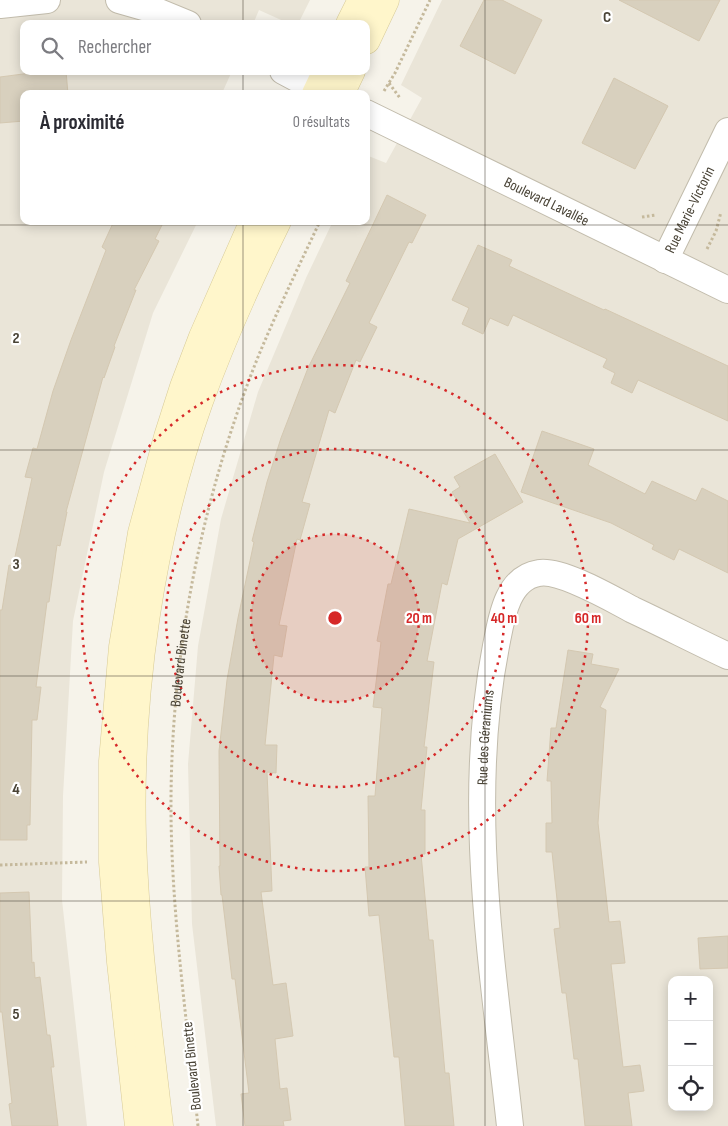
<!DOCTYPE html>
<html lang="fr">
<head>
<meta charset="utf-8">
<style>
	:root { --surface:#fff; --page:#f2f2f3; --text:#2b2b33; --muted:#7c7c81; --line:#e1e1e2 }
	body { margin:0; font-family:"Sofia Sans Condensed",sans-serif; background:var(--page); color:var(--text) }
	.controls { position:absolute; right:15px; bottom:15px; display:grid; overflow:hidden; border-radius:10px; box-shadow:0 2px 12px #0003 }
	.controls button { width:45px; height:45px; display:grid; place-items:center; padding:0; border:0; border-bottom:1px solid var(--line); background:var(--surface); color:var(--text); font:25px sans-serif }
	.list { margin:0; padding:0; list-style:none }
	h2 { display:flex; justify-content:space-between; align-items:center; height:65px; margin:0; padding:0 20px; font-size:21px }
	h2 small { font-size:16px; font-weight:400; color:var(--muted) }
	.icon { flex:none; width:28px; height:28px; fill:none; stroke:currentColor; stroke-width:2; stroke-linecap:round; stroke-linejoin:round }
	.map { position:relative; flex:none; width:728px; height:1126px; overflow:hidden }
	.search { position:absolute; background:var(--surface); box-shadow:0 2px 12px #0003; left:20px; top:20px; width:350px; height:55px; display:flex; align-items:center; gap:12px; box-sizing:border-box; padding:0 18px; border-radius:10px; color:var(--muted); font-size:19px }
	.panel { position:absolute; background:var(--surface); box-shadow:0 2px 12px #0003; left:20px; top:90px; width:350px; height:135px; border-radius:10px }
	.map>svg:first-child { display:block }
</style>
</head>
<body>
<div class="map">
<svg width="728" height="1126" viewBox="0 0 728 1126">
	<rect width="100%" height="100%" fill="#f6f3ea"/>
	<!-- residential -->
	<g fill="#eae5d8" fill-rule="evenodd">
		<polygon points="0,0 310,0 298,24 290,24 259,10 253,24 24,24 24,71 232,71 223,91 228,94 24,94 24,221 198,221 153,313 104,472 73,621 63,796 62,900 87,1126 0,1126"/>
		<path d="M442 0H728V1126H216L192 924 188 764 198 646 221 519 258 392 306 278 333 221H366V155L386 163 422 98 401 85ZM672 980H709V1107H672Z"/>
	</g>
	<!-- building -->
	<g fill="#d8d0be" stroke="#d4c8b1">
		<polygon points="484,0 502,0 542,20 515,74 460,46"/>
		<polygon points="619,0 720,0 699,41"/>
		<polygon points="46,71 66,71 68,94 24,94 24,121 0,123 0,77"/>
		<polygon points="614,78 668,106 635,169 582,143"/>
		<polygon points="387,195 426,215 412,243 409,242 369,323 377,327 360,362 356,360 335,413 329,410 302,502 310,504 300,540 297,539 279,625 287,626 282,657 274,655 265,745 277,745 276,773 267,772 272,891 261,892 273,985 286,983 293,1036 275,1039 280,1089 287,1088 291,1120 283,1121 284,1126 245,1126 241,1094 249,1093 235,979 232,979 222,895 221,895 219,866 220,866 219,751 227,680 238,618 254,542 252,541 267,482 281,438 308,368 350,283 346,281"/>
		<polygon points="114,221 164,221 155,239 159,241 134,290 136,290 114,346 115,347 104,378 103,377 66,512 67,512 60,546 57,545 49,602 47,602 36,687 41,687 37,720 32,720 30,825 27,825 27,840 0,840 0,610 2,610 9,565 13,566 32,478 25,477 33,448 37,449 53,391 71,340 106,250 102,247"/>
		<polygon points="478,245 512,260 509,266 604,310 605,309 728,366 728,421 638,380 632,393 611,383 615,373 603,367 607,359 513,315 508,326 490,318 483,334 462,324 469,308 452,300"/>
		<polygon points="542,431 594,449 588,465 645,494 652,481 696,501 702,488 728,501 728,573 679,549 674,560 652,549 654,545 611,523 521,492"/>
		<polygon points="495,454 523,502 458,539 447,585 442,583 427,661 434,662 424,747 427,747 421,810 425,810 425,854 421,854 429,940 433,940 445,1073 449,1073 454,1126 405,1126 399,1057 394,1057 379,915 369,916 365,867 369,867 368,796 375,796 382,708 373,707 381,642 377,641 388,584 391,584 409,509 470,523 452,492 460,487 454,477"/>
		<polygon points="568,650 593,654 591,664 619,669 600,707 606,710 598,823 609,922 620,921 625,963 611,964 623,1067 640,1065 644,1091 628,1093 632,1126 585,1126 578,1059 574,1059 566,993 562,993 554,929 560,928 552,852 546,852 546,823 552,823 551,781 547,781 551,728 556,728"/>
		<polygon points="29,892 32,963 34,962 35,978 40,977 47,1035 50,1035 54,1067 51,1067 58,1126 12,1126 9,1104 12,1103 2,1012 0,1012 0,893"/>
		<polygon points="728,936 728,968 700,969 698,938"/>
	</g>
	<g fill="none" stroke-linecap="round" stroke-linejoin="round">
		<defs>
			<g id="street">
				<polyline points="119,0 154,10 188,24"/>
				<polyline points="0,5 47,0"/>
				<polyline points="283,71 326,94"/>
				<path id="s2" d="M366 113 728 290"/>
				<path id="s3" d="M665 260 728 131"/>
				<path id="s4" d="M510 1126C493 967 465 805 496 646 501 621 506 578 539 573 561 569 612 599 633 610 665 625 696 641 728 656"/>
			</g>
			<g id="secondary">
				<polyline points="350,24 362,0"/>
				<polyline points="366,40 385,0"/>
				<polyline points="316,94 327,71"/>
				<polyline points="340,94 351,71"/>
				<polyline points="139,1126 121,962 113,862 113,761 123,647 142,533 168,437 184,387 203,337 254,221"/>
				<path d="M159 1126C148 1030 135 934 132 838 128 693 150 538 199 401 221 340 248 280 277 221"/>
			</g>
		</defs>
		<!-- street casing -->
		<use href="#street" stroke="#c2bcac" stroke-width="28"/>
		<!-- secondary casing -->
		<use href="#secondary" stroke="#d8cb97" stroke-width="29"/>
		<!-- path -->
		<g stroke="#c5b99c" stroke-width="3" stroke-dasharray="2.5 2.5" stroke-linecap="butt">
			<polyline points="389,83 400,98"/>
			<polyline points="384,91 395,73 430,0"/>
			<polyline points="642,217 656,215"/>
			<polyline points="707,249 716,231 721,212"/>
			<polyline points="0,865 87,862"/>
			<path id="s1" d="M198 1126C187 1022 172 918 171 814 170 658 200 502 258 357 277 311 299 266 320 221"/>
		</g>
		<!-- street -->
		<use href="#street" stroke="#fff" stroke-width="26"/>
		<!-- secondary -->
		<use href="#secondary" stroke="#fff6cb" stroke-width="28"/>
	</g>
	<!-- grid -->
	<path fill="none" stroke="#4a4437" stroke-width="1" stroke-opacity="0.55" d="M243 0V24M485 0V1126M243 71V94M243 221V1126M0 225H728M0 450H728M0 676H728M0 901H728"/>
	<!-- distance rings -->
	<circle cx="335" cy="618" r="84" fill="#d62828" fill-opacity=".12"/>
	<g fill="none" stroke="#d62828" stroke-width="2.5" stroke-dasharray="2.5 5">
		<circle cx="335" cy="618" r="84"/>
		<circle cx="335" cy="618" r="169"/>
		<circle cx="335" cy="618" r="253"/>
	</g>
	<g text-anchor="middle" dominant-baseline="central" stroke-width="4.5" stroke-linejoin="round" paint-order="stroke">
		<!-- street labels -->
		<g font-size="15" fill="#4a4437" stroke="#fff">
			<text stroke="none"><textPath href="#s2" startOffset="201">Boulevard Lavallée</textPath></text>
			<text stroke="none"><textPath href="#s3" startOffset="56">Rue Marie-Victorin</textPath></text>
			<text stroke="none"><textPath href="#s1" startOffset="465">Boulevard Binette</textPath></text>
			<text stroke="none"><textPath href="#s4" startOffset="390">Rue des Géraniums</textPath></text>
			<text transform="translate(192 1066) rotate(-96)">Boulevard Binette</text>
		</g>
	</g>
	<g font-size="16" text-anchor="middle" font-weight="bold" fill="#4a4437" stroke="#fff" stroke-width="4.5" stroke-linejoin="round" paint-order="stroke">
		<text x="607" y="22">C</text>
		<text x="16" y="343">2</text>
		<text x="16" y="569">3</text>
		<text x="16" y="794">4</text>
		<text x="16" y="1019">5</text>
	</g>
	<circle cx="335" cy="618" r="8" fill="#d62828" stroke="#fff" stroke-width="2.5"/>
	<g font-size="15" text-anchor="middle" font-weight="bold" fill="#d62828" stroke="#fff" stroke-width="4.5" stroke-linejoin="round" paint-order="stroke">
		<text x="419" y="623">20 m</text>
		<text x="504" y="623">40 m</text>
		<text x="588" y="623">60 m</text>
	</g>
</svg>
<div class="controls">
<button>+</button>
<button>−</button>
<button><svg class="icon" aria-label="locate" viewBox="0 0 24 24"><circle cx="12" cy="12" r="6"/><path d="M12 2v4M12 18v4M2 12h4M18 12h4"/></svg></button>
</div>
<div class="search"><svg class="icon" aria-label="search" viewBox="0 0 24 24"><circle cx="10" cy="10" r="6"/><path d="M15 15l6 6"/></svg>Rechercher</div>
<section class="panel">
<h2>À proximité<small>0 résultats</small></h2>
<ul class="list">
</ul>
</section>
</div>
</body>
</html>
